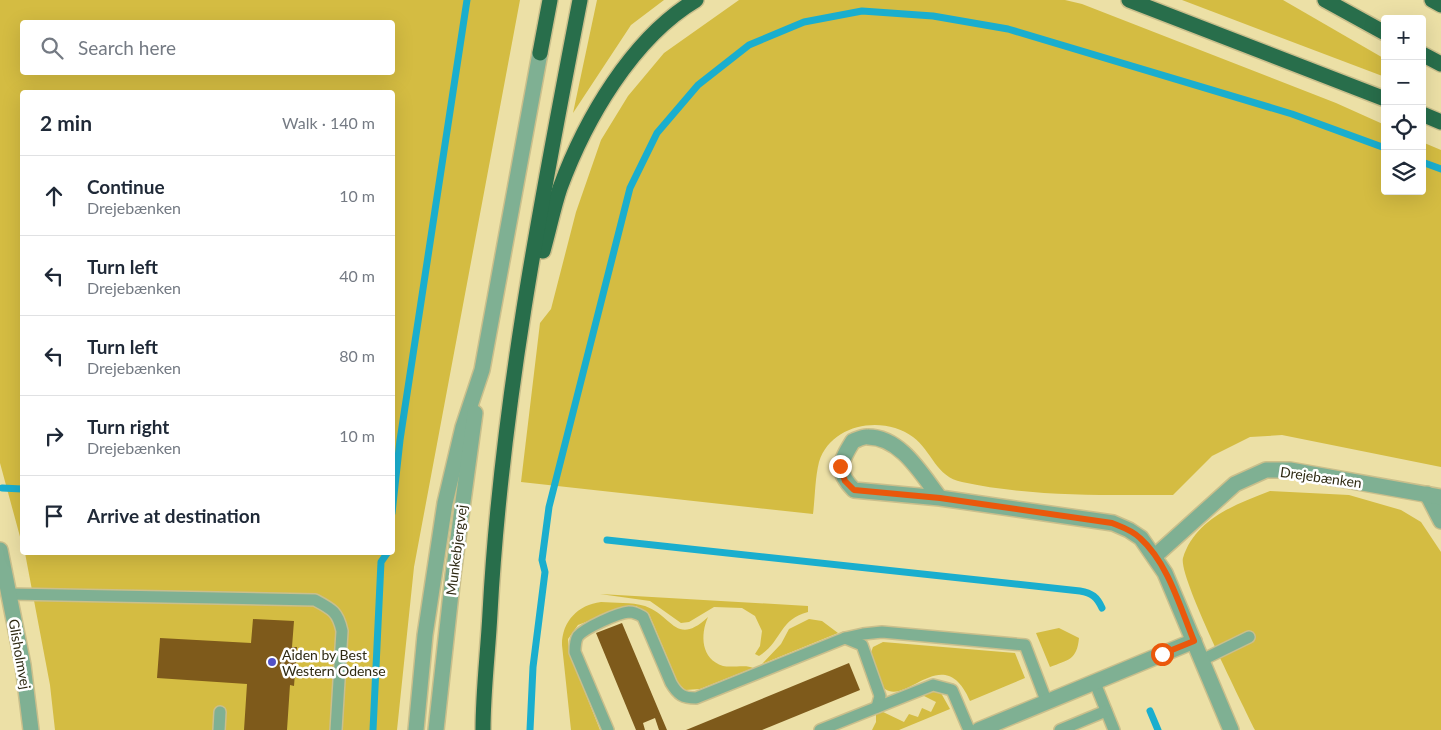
<!DOCTYPE html>
<html lang="en">
<head>
<meta charset="utf-8">
<style>
	:root { --surface:#fff; --page:#f6f6f7; --text:#1f2937; --muted:#747a83; --line:#e0e1e3 }
	body { margin:0; font-family:Lato,sans-serif; background:var(--page); color:var(--text) }
	.controls { position:absolute; right:15px; top:15px; display:grid; overflow:hidden; border-radius:5px; box-shadow:0 5px 20px #0002 }
	.controls button { width:45px; height:45px; display:grid; place-items:center; padding:0; border:0; border-bottom:1px solid var(--line); background:var(--surface); color:var(--text); font:25px sans-serif }
	.stop { position:absolute; width:15px; height:15px; margin:-11px; border:4px solid #ea580c; border-radius:50%; background:#fff }
	.stop.end { background:#ea580c; border-color:#fff; box-shadow:0 1px 5px #0008 }
	.list { margin:0; padding:0; list-style:none }
	h2 { display:flex; justify-content:space-between; align-items:center; height:65px; margin:0; padding:0 20px; font-size:21px }
	h2 small { font-size:16px; font-weight:400; color:var(--muted) }
	.list li { display:grid; grid-template-columns:32px 1fr auto; gap:15px; align-items:center; box-sizing:border-box; height:80px; padding:0 20px; border-top:1px solid var(--line) }
	.list b { display:block; font-size:19px; white-space:nowrap }
	.list p { margin:0; font-size:16px; white-space:nowrap; color:var(--muted) }
	.list em { font-size:16px; font-style:normal; color:var(--muted) }
	.icon { flex:none; width:28px; height:28px; fill:none; stroke:currentColor; stroke-width:2; stroke-linecap:round; stroke-linejoin:round }
	.map { position:relative; flex:none; width:1441px; height:730px; overflow:hidden }
	.search { position:absolute; background:var(--surface); box-shadow:0 5px 20px #0002; left:20px; top:20px; width:375px; height:55px; display:flex; align-items:center; gap:12px; box-sizing:border-box; padding:0 18px; border-radius:5px; color:var(--muted); font-size:19px }
	.panel { position:absolute; background:var(--surface); box-shadow:0 5px 20px #0002; left:20px; top:90px; width:375px; height:465px; border-radius:5px }
	.map>svg:first-child { display:block }
</style>
</head>
<body>
<div class="map">
<svg width="1441" height="730" viewBox="0 0 1441 730">
	<rect width="100%" height="100%" fill="#ece0a6"/>
	<!-- green -->
	<g fill="#d4bc42" fill-rule="evenodd">
		<path d="M0 0H520L414 567 397 730H55L50 685 25 553 392 552V92H22V544L0 463ZM22 22H392V72H22Z"/>
		<polygon points="597,0 664,0 631,25 573,113"/>
		<path d="M739 0H1065L1082 4 1336 103 1385 125V191H1422V142L1441 150V467L1282 435 1250 437 1212 456 1173 495C1102 495 1032 497 962 482 936 477 932 451 913 437 884 415 831 423 819 462 815 478 815 498 813 514L521 482 540 323 551 309 576 212 601 140 628 96 664 53Z"/>
		<polygon points="1182,0 1283,0 1385,59 1385,77"/>
		<path d="M1270 491 1349 495 1401 510 1421 522 1441 552V730H1255C1243 705 1178 576 1183 558 1195 519 1236 504 1270 491Z"/>
		<path d="M600 594 808 606V612C779 619 782 642 759 656L755 654 760 646 762 631 755 616 742 608 714 607 689 622 681 623 650 601Z"/>
		<path d="M601 602C615 603 631 602 645 606 673 616 676 647 708 617 700 635 701 659 723 666 732 668 747 664 753 668L700 689 685 690 678 683 649 614 636 606 625 607 578 625 568 639 569 652 600 730H571L562 645C562 621 578 605 601 602Z"/>
		<polygon points="809,619 822,621 838,633 762,664 781,644 789,629"/>
		<path d="M1059 628 1079 638C1077 660 1068 660 1050 667L1036 633Z"/>
		<path d="M883 642 1015 653 1025 678 970 701C944 641 908 705 885 689 877 684 873 666 869 658L873 647Z"/>
		<polygon points="931,690 941,693 950,709 899,730 872,730 876,722 876,712 881,711 904,722 909,714 918,717 922,708 931,712 936,702 922,695"/>
	</g>
	<g fill="none" stroke-linecap="round" stroke-linejoin="round">
		<!-- stream -->
		<g stroke="#1aaece" stroke-width="7">
			<polyline points="1422,162 1441,169"/>
			<polyline points="2,488 22,489"/>
			<polyline points="392,513 400,440 467,0"/>
			<path d="M607 540 1080 591C1092 593 1097 597 1102 608"/>
			<polyline points="1150,711 1158,730"/>
			<polyline points="373,730 381,562 388,552"/>
			<polyline points="530,730 533,667 545,572 542,560 549,507 630,188 657,133 698,85 749,45 804,22 862,11 933,16 1008,29 1292,114 1385,148"/>
		</g>
	</g>
	<!-- building -->
	<g fill="#7e5a1b">
		<polygon points="253,619 294,621 292,647 297,647 294,686 290,685 287,730 244,730 247,684 157,678 160,638 251,643"/>
		<polygon points="622,623 667,730 659,730 655,718 643,723 645,730 636,730 596,633"/>
		<polygon points="849,663 860,690 762,730 686,730"/>
	</g>
	<g fill="none" stroke-linecap="round" stroke-linejoin="round">
		<defs>
			<g id="service">
				<path d="M9 594 315 600C332 609 338 612 342 631L336 730"/>
				<polyline points="845,638 862,645 880,696 877,707"/>
				<polyline points="1202,660 1249,637"/>
				<polyline points="1095,683 1114,730"/>
				<polyline points="219,730 220,712"/>
				<path d="M608 730 575 652C575 646 575 641 578 636 585 628 617 613 629 612 635 612 638 614 643 617L671 683C678 695 683 698 696 698L845 638 863 634 882 632 1025 645 1047 703"/>
				<polyline points="820,730 933,685 952,690 969,730"/>
				<polyline points="1060,730 1106,711"/>
			</g>
			<g id="minor">
				<polyline points="1427,494 1441,521"/>
				<path d="M940 498C922 475 901 437 868 437 863 436 857 440 853 441 840 462 835 471 854 490L940 498 1113 523 1129 530 1141 538 1165 573 1231 730"/>
				<polyline points="0,550 23,665 31,730"/>
				<polyline points="1155,556 1235,484 1266,470 1290,470 1441,497"/>
				<polyline points="979,730 1194,641"/>
			</g>
			<g id="tertiary">
				<polyline points="416,730 425,635 445,503 463,427 482,370 540,53"/>
				<polyline points="436,730 453,575 475,413"/>
			</g>
			<g id="motorway">
				<polyline points="1129,0 1385,99"/>
				<polyline points="1325,0 1385,33"/>
				<polyline points="1432,0 1441,5"/>
				<polyline points="540,53 550,0"/>
				<polyline points="1422,54 1441,64"/>
				<polyline points="1422,114 1441,122"/>
				<path d="M543 251C549 230 553 209 560 188 585 120 632 38 696 0"/>
				<path d="M483 730C483 691 488 652 490 613 501 407 541 202 580 0"/>
			</g>
		</defs>
		<!-- service casing -->
		<use href="#service" stroke="#cabf8c" stroke-width="14"/>
		<!-- minor casing -->
		<use href="#minor" stroke="#cabf8c" stroke-width="18"/>
		<!-- tertiary casing -->
		<use href="#tertiary" stroke="#cabf8c" stroke-width="18"/>
		<!-- motorway casing -->
		<use href="#motorway" stroke="#cabf8c" stroke-width="18"/>
		<!-- service -->
		<use href="#service" stroke="#7fb093" stroke-width="11"/>
		<!-- minor -->
		<use href="#minor" stroke="#7fb093" stroke-width="15"/>
		<!-- tertiary -->
		<use href="#tertiary" stroke="#7fb093" stroke-width="15"/>
		<!-- motorway -->
		<use href="#motorway" stroke="#286e4b" stroke-width="15"/>
	</g>
	<g fill="none" stroke-linecap="round" stroke-linejoin="round">
		<!-- route -->
		<path stroke="#ea580c" stroke-width="6" d="M840 466 845 481 854 490 940 498 1112 523C1122 527 1132 530 1140 538 1168 563 1180 607 1194 641L1162 654"/>
	</g>
	<!-- markers -->
	<circle fill="#5251c8" stroke="#fff" stroke-width="2" cx="272" cy="662" r="5"/>
	<g text-anchor="middle" dominant-baseline="central" stroke-width="5" stroke-linejoin="round" paint-order="stroke">
		<!-- street labels -->
		<g font-size="14" fill="#2f2a13" stroke="#fff">
			<text transform="translate(1321 477) rotate(8)">Drejebænken</text>
			<text transform="translate(456 550) rotate(-83)">Munkebjergvej</text>
			<text transform="translate(20 654) rotate(80)">Glisholmvej</text>
		</g>
		<!-- poi labels -->
		<g font-size="14" fill="#2f2a13" stroke="#fff" text-anchor="start">
			<text x="282" y="654">Aiden by Best<tspan x="282" dy="16">Western Odense</tspan></text>
		</g>
	</g>
</svg>
<div class="controls">
<button>+</button>
<button>−</button>
<button><svg class="icon" aria-label="locate" viewBox="0 0 24 24"><circle cx="12" cy="12" r="6"/><path d="M12 2v4M12 18v4M2 12h4M18 12h4"/></svg></button>
<button><svg class="icon" aria-label="layers" viewBox="0 0 24 24"><path d="M12 4l9 5-9 5-9-5zM3 14l9 5 9-5"/></svg></button>
</div>
<div class="stop" style="left:1162px;top:654px"></div>
<div class="stop end" style="left:840px;top:466px"></div>
<div class="search"><svg class="icon" aria-label="search" viewBox="0 0 24 24"><circle cx="10" cy="10" r="6"/><path d="M15 15l6 6"/></svg>Search here</div>
<section class="panel">
<h2>2 min<small>Walk · 140 m</small></h2>
<ul class="list">
<li><svg class="icon" aria-label="ahead" viewBox="0 0 24 24"><path d="M12 20V5M6 11l6-6 6 6"/></svg><div><b>Continue</b><p>Drejebænken</p></div><em>10 m</em></li>
<li><svg class="icon" aria-label="left" viewBox="0 0 24 24"><path d="M17 20v-9H6M10 6l-5 5 5 5"/></svg><div><b>Turn left</b><p>Drejebænken</p></div><em>40 m</em></li>
<li><svg class="icon" aria-label="left" viewBox="0 0 24 24"><path d="M17 20v-9H6M10 6l-5 5 5 5"/></svg><div><b>Turn left</b><p>Drejebænken</p></div><em>80 m</em></li>
<li><svg class="icon" aria-label="right" viewBox="0 0 24 24"><path d="M7 20v-9h11M14 6l5 5-5 5"/></svg><div><b>Turn right</b><p>Drejebænken</p></div><em>10 m</em></li>
<li><svg class="icon" aria-label="arrive" viewBox="0 0 24 24"><path d="M6 21V4h12l-3 4 3 4H6"/></svg><div><b>Arrive at destination</b></div></li>
</ul>
</section>
</div>
</body>
</html>
